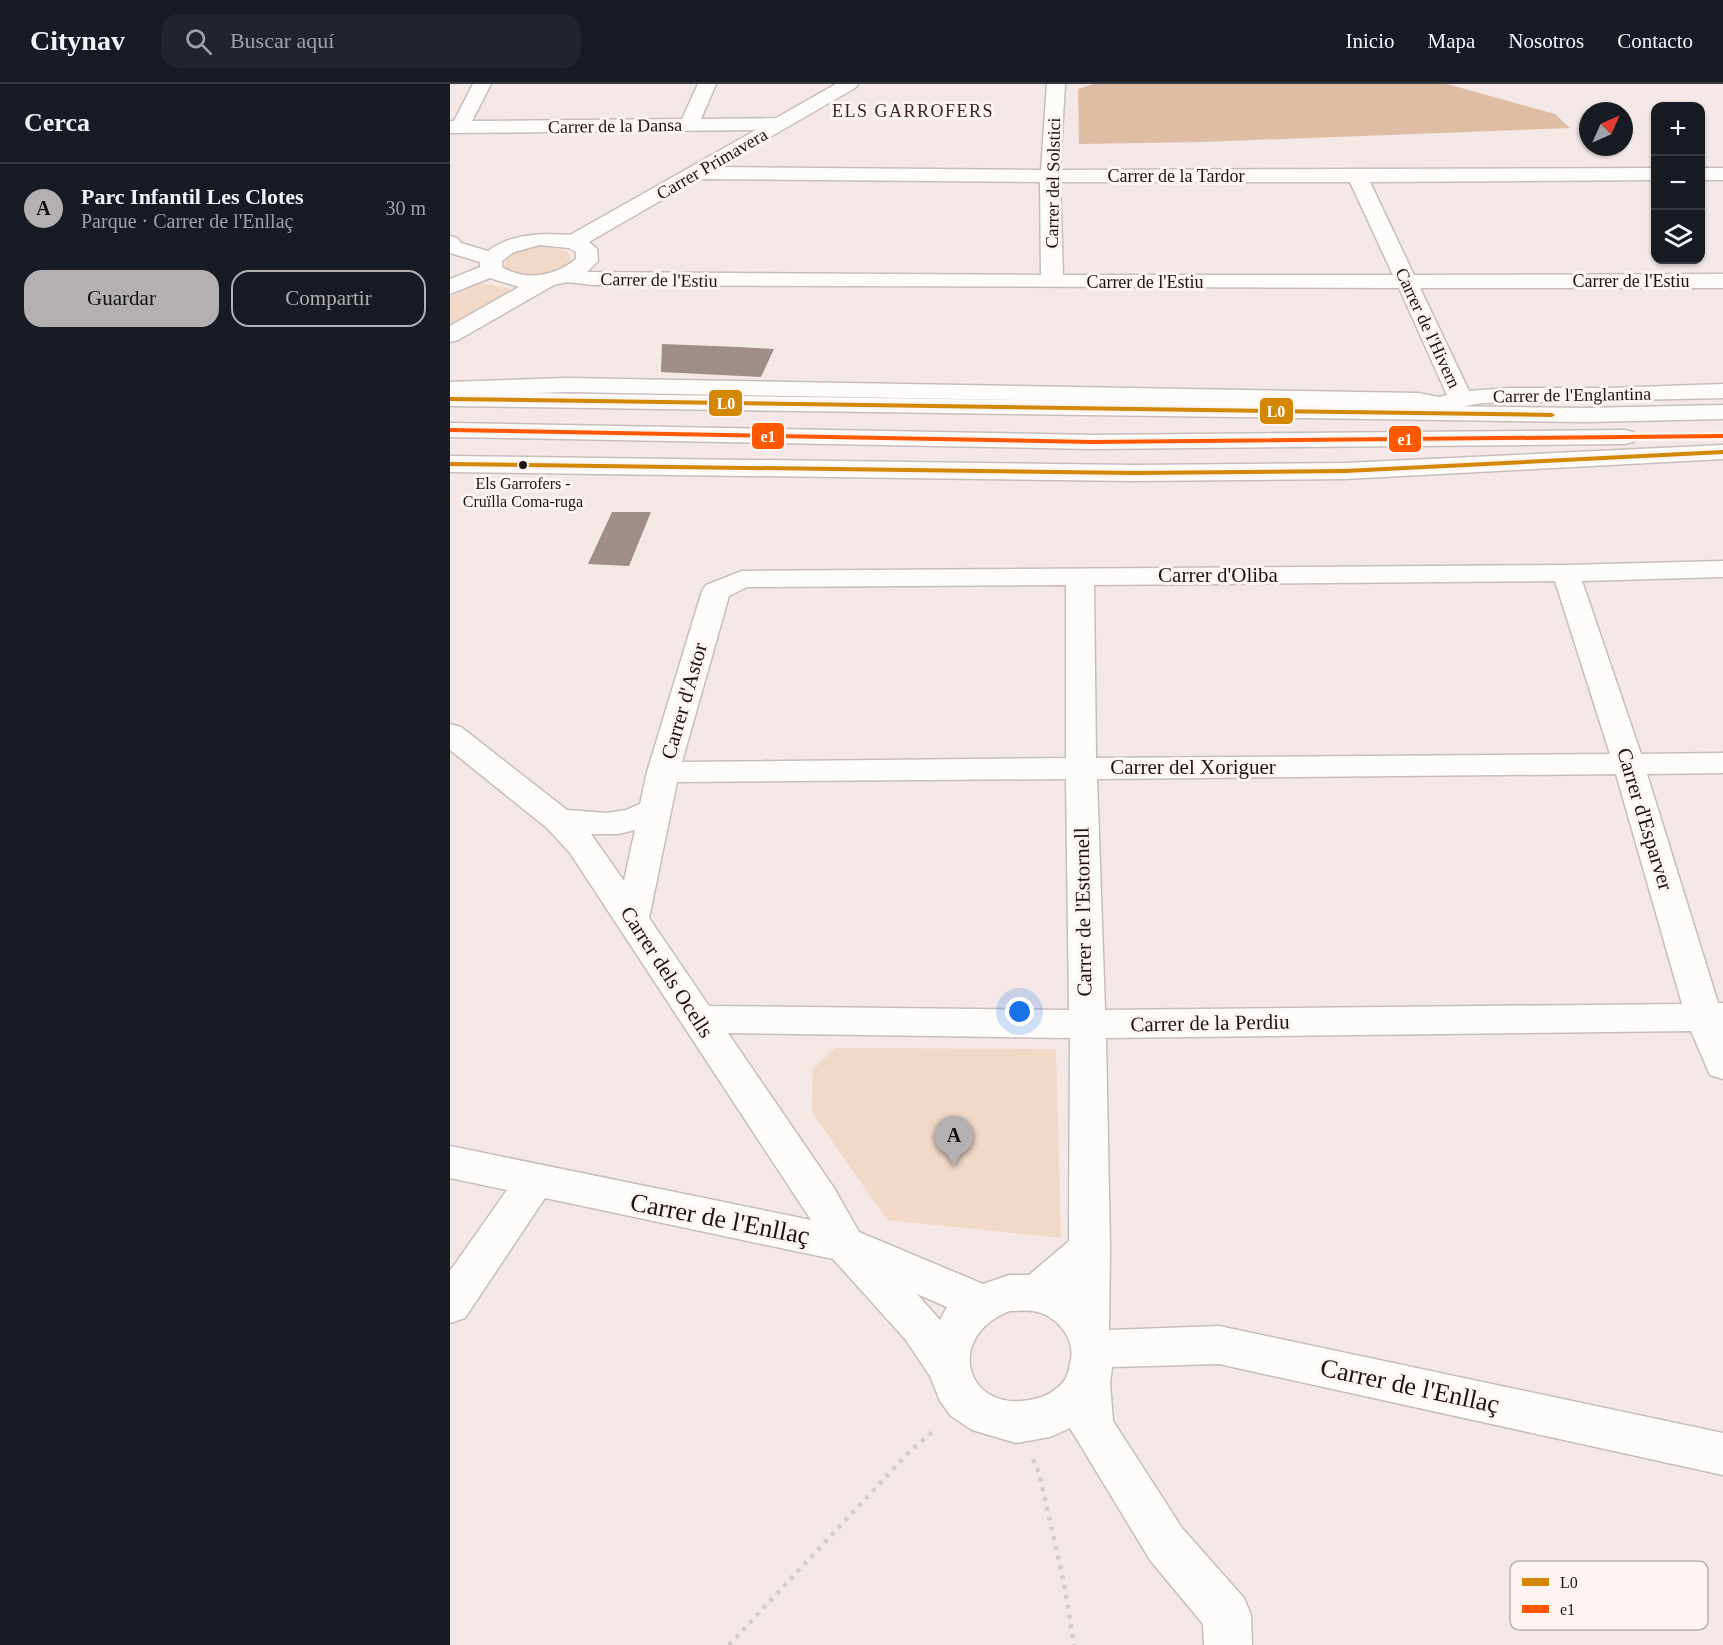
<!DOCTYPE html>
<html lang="es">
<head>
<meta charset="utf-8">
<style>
	:root { --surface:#171b24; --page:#20242c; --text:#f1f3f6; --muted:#9ea1a6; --line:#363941; --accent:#b4b0b1 }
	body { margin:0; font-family:"Times New Roman",serif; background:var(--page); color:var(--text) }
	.controls { position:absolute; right:18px; top:18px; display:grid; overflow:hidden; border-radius:12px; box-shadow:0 2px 4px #0004 }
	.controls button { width:54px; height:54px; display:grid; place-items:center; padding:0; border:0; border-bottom:2px solid var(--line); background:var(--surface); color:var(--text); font:30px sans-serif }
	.compass { position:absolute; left:1129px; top:18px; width:54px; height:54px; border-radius:50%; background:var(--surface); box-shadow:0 2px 4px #0004; rotate:45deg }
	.you { position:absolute; left:570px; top:928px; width:21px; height:21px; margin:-15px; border:4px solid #fff; border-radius:50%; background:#1a73e8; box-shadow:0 0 0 9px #1a73e833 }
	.badge { display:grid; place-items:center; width:39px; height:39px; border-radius:50%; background:var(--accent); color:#111; font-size:20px; font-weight:700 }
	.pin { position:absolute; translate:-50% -50px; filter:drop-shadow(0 2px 3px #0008) }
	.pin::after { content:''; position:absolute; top:32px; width:21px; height:18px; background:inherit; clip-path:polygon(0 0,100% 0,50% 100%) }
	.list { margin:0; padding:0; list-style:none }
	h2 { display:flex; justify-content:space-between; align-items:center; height:78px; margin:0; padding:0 24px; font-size:26px }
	h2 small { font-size:20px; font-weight:400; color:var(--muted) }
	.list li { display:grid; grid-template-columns:39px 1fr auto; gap:18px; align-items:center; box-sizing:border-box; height:90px; padding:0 24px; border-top:2px solid var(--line) }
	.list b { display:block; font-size:22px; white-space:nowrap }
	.list p { margin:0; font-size:20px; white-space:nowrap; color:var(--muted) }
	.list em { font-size:20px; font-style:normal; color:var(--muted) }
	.actions { display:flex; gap:12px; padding:18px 24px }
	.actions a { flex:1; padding:14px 0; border:2px solid var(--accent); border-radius:18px; text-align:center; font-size:21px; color:var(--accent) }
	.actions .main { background:var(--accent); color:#111 }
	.icon { flex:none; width:33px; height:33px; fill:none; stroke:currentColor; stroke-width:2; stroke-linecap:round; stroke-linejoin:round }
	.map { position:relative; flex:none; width:1273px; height:1561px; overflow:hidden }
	header { display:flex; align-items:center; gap:36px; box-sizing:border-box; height:84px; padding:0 30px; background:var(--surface); border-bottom:2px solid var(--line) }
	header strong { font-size:28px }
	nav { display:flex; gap:33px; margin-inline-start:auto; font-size:21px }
	.search { width:420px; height:54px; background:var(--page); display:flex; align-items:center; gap:15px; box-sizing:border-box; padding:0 21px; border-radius:18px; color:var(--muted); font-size:22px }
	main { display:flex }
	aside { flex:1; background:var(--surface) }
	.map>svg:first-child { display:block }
</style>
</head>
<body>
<header>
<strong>Citynav</strong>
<div class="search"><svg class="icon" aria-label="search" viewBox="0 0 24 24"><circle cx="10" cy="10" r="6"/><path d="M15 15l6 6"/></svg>Buscar aquí</div>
<nav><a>Inicio</a><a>Mapa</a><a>Nosotros</a><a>Contacto</a></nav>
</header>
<main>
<aside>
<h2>Cerca<small></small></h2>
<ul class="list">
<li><span class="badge">A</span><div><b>Parc Infantil Les Clotes</b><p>Parque · Carrer de l'Enllaç</p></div><em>30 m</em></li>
</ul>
<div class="actions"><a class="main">Guardar</a><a>Compartir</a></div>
</aside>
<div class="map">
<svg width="1273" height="1561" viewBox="0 0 1273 1561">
	<rect width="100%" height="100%" fill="#f4e8e7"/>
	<!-- green -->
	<g fill="#f2d8c7">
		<path d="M100 162 118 168 121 174C111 194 69 197 54 182 58 164 85 162 100 162Z"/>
		<polygon points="30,199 59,204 59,215 0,244 0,213"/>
		<polygon points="385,964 606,965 611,1154 437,1136 362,1028 363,985"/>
	</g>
	<!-- forest -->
	<polygon fill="#dfbda5" points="643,0 997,0 1105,30 1120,44 751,58 629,60 628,5"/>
	<!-- building -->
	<g fill="#9e8d89">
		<polygon points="212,260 289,263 324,265 311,293 211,288"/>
		<polygon points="162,428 201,428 179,482 138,480"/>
	</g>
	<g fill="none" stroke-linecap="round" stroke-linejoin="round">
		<defs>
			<g id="street">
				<path d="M23 0H41L22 37 232 35 248 0H266L251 35 326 34 386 0H408L405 4 268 83 591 86 597 0H615L610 86 1206 84V96L920 98 964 191 1273 190V204H970L1019 307 1059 304H1158L1273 300V314L1032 319 989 327 968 323 116 308 0 312V298L116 294 968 309 989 313 997 311 949 204 143 201 117 198 104 201 8 256 0 258V242L69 203 40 194 0 210V195L30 183V178L0 169V152L7 154 11 159 38 167C62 149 92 149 120 151L306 46 0 49V37H4ZM248 95 590 98 591 191 137 188 148 177 147 165 139 158ZM610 98H900L943 191H613ZM90 161 119 164 126 168V175C105 192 76 198 52 183V177L64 168Z"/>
				<rect x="1250" y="84" width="23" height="12"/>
				<path d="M1273 477V493L1132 497 1191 670 1273 669V689L1197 690 1268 919H1273V995L1260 991 1241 947 656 954 660 1163 659 1246 769 1242 1273 1349V1391L769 1280 662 1283 660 1299 663 1337 732 1444 794 1514 801 1531 802 1561H754L753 1540 700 1476 620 1344 600 1353 566 1359 522 1346 501 1332 490 1317 480 1292 455 1255 383 1175 95 1114 15 1234 0 1239V1187L57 1106 0 1094V1062L361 1136 120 769 97 744 0 666V640L11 643 117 726 157 729 176 726 190 720 197 688 252 507 256 501 292 487 1116 481ZM1105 497 1160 670 646 674 644 501ZM616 501V674L232 678 279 512 297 503ZM1166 690 1232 920 655 926 647 695ZM616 695 619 926 259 922 199 834 227 698ZM185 746 174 797 141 750H168ZM278 949 620 954 619 1157 579 1191H559L533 1200 409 1148 384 1104ZM467 1210 497 1223 490 1236ZM560 1227C567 1227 575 1226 583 1227 605 1230 625 1253 621 1275 619 1283 619 1290 614 1297 605 1308 594 1314 579 1316 514 1328 495 1251 560 1227Z"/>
			</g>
			<g id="primary">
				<polygon points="0,308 1135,324 1273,321 1273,335 1135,338 0,322"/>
				<polygon points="0,339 642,351 1174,346 1183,348 1186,353 1183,358 1174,360 642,365 0,353"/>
				<polygon points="1273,361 1273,375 895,395 685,397 0,388 0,372 685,381 895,379"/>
			</g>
		</defs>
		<!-- street casing -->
		<use href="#street" stroke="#c9bdbc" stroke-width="3"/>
		<!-- primary casing -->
		<use href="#primary" stroke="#c9bdbc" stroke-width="3"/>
		<!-- path -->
		<g stroke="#d2cece" stroke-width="4.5" stroke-dasharray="4 6" stroke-linecap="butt">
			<polyline points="583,1375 589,1389 614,1499 624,1561"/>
			<polyline points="279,1561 461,1366 486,1345"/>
		</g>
		<!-- street -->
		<use href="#street" fill="#fdfcfb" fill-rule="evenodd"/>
		<!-- primary -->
		<use href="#primary" fill="#fdfcfb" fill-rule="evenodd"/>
		<defs>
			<g id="bus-1">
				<polygon points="0,313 1102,329 1105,331 1102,333 0,317"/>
				<polygon points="1273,366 1273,370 895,389 685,391 0,382 0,378 685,387 895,385"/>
			</g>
			<polygon id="bus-2" points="0,344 642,356 1273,350 1273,354 642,360 0,348"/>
		</defs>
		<!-- bus-1 casing -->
		<use href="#bus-1" stroke="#fcf4f3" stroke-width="5"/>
		<!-- bus-2 casing -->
		<use href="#bus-2" stroke="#fcf4f3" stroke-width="5"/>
		<!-- bus-1 -->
		<use href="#bus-1" fill="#d28804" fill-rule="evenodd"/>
		<!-- bus-2 -->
		<use href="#bus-2" fill="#ff5800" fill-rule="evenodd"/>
	</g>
	<!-- markers -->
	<circle fill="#1f1212" stroke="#fcf4f3" stroke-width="2" cx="73" cy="381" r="5"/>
	<g text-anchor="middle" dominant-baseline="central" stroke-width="6" stroke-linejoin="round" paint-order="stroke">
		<!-- far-bus labels -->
		<g font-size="16" fill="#1f1212" stroke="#fcf4f3">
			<text x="73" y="399">Els Garrofers -<tspan x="73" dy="18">Cruïlla Coma-ruga</tspan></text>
		</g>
		<!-- far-neighbourhood labels -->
		<g font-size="18" letter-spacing="1.5" fill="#3f2322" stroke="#fcf4f3">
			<text x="463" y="27">ELS GARROFERS</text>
		</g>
		<!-- far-street labels -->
		<g font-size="18" fill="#1f1212" stroke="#fcf4f3">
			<text transform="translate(165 42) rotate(-1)">Carrer de la Dansa</text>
			<text transform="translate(262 80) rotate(-30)">Carrer Primavera</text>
			<text x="726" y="92">Carrer de la Tardor</text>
			<text transform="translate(603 99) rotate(-89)">Carrer del Solstici</text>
			<text transform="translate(209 196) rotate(1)">Carrer de l'Estiu</text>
			<text x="1181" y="197">Carrer de l'Estiu</text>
			<text x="695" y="198">Carrer de l'Estiu</text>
			<text transform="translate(978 244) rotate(65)">Carrer de l'Hivern</text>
			<text transform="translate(1122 311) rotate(-1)">Carrer de l'Englantina</text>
		</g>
		<!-- street labels -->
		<g font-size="21" fill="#1f1212" stroke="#fcf4f3">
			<text x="768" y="491">Carrer d'Oliba</text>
			<text transform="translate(234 617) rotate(-74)">Carrer d'Astor</text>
			<text x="743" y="683">Carrer del Xoriguer</text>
			<text transform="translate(1195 735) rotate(73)">Carrer d'Esparver</text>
			<text transform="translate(633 828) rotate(-91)">Carrer de l'Estornell</text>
			<text transform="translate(217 888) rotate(57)">Carrer dels Ocells</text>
			<text transform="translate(760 939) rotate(-1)">Carrer de la Perdiu</text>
		</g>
		<!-- near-street labels -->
		<g font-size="26" fill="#1f1212" stroke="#fcf4f3">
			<text transform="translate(270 1135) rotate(11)">Carrer de l'Enllaç</text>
			<text transform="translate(960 1302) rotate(12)">Carrer de l'Enllaç</text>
		</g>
	</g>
	<!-- legend -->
	<rect x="1060" y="1477" width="198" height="69" rx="9" fill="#fcf4f3" stroke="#bab0b0" stroke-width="1.5"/>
	<rect x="1072" y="1494" width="27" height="8" fill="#d28804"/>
	<rect x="1072" y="1521" width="27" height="8" fill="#ff5800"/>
	<g font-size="16" fill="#1f1212">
		<text x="1110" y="1504">L0</text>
		<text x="1110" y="1531">e1</text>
	</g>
	<g stroke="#fcf4f3" stroke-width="2">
		<rect x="258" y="305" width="35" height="28" rx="6" fill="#d28804"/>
		<rect x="809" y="313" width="35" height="28" rx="6" fill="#d28804"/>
		<rect x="301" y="338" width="34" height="28" rx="6" fill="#ff5800"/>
		<rect x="938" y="341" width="34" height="28" rx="6" fill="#ff5800"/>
	</g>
	<g font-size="16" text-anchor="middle" font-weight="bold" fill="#fff">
		<text x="276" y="325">L0</text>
		<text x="826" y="333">L0</text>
		<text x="318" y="358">e1</text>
		<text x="955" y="361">e1</text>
	</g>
</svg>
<div class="controls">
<button>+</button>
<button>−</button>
<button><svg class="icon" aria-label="layers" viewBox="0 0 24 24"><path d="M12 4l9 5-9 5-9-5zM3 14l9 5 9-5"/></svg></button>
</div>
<svg class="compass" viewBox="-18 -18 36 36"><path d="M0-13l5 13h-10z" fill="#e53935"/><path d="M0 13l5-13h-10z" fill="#9ea1a6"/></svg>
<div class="you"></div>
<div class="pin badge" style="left:504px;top:1082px">A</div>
</div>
</main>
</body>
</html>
